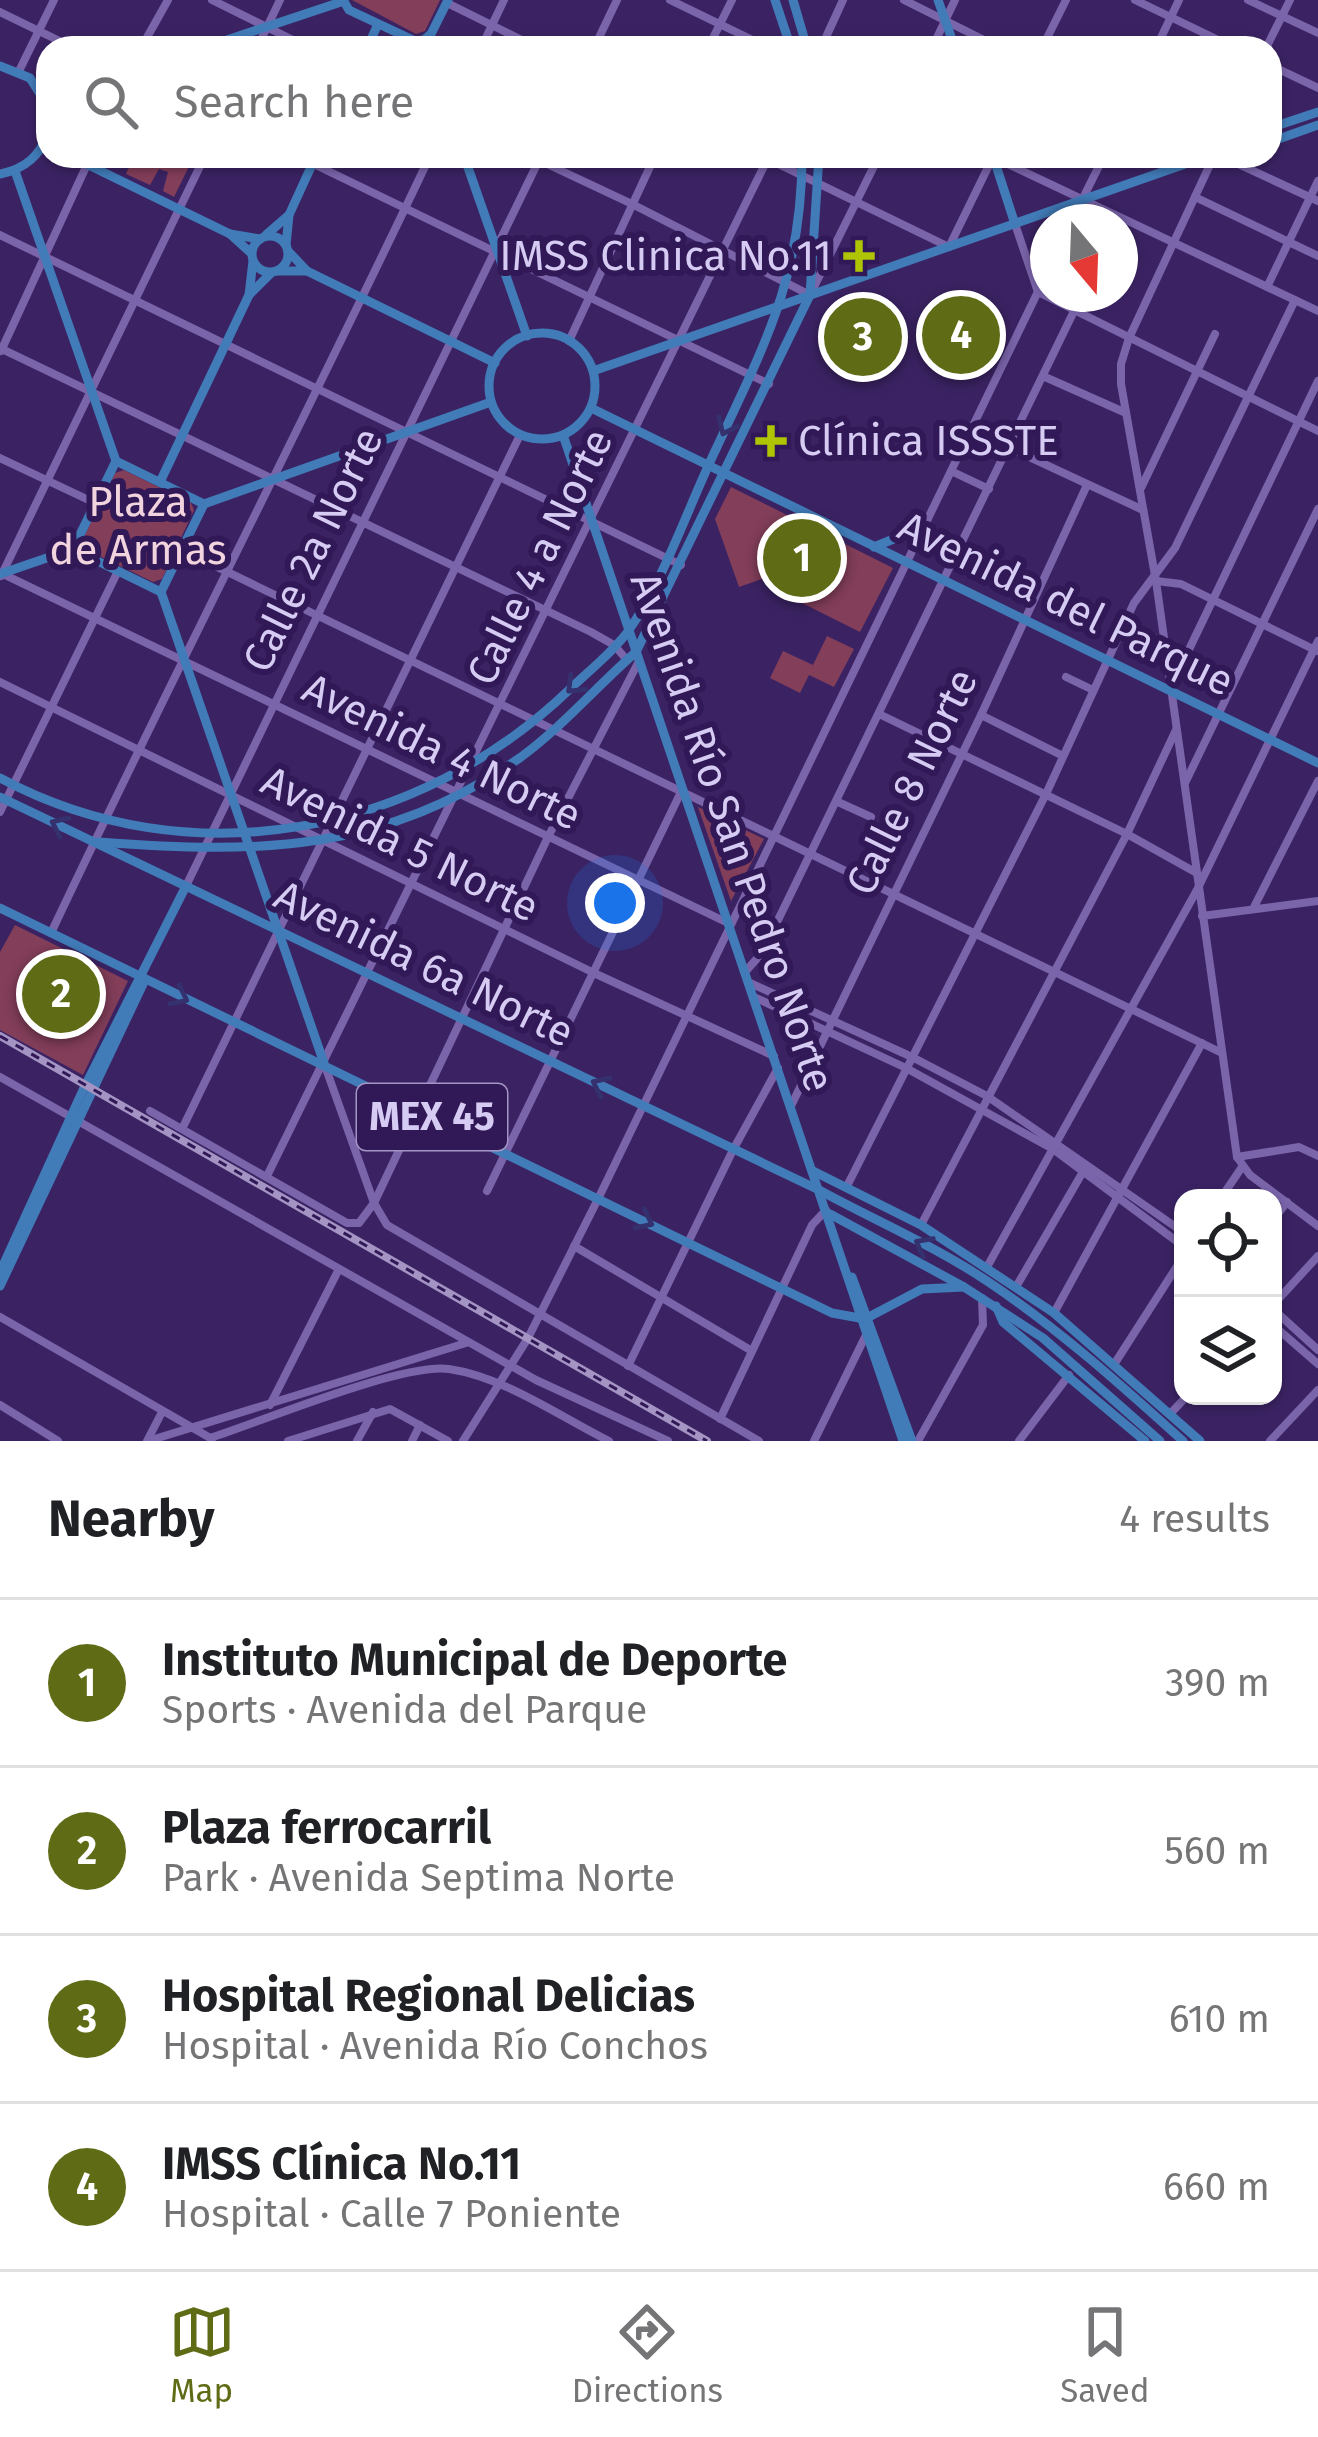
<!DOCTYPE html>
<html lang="en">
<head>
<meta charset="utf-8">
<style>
	:root { --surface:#fff; --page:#f6f6f6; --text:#202124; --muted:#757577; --line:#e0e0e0; --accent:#606b16 }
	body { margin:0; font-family:"Fira Sans",sans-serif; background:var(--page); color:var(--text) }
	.controls { position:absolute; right:36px; bottom:36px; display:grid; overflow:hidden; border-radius:24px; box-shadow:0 3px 9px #0004 }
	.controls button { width:108px; height:108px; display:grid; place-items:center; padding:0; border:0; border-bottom:3px solid var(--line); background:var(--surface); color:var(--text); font:60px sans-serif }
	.compass { position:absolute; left:1030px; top:204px; width:108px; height:108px; border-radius:50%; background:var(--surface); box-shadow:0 3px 9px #0004; rotate:161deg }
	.you { position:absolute; left:615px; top:903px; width:42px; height:42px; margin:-30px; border:9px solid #fff; border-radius:50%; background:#1a73e8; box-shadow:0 0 0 18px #1a73e833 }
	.badge { display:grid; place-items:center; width:78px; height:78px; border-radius:50%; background:var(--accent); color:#fff; font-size:39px; font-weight:700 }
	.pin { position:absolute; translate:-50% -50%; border:6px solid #fff; box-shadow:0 3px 12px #0006 }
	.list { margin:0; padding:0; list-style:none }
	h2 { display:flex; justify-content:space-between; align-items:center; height:156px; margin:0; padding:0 48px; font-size:51px }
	h2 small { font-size:39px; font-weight:400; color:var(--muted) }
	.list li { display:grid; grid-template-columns:78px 1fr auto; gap:36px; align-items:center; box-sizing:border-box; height:168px; padding:0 48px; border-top:3px solid var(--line) }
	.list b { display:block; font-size:45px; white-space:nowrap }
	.list p { margin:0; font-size:39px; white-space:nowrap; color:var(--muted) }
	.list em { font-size:39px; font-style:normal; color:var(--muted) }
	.icon { flex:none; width:66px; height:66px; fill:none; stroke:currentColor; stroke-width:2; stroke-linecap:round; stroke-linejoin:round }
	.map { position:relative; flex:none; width:1318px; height:1441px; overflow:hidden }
	.search { position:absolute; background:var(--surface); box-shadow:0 3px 9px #0004; left:36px; right:36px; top:36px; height:132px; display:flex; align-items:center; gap:30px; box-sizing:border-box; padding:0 42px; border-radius:36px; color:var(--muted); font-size:45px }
	.sheet { height:828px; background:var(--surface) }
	nav { display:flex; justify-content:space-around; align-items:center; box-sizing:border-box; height:168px; border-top:3px solid var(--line); background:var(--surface); font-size:33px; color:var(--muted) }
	nav a { display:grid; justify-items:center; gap:6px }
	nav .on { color:var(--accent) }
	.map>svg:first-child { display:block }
</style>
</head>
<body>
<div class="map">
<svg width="1318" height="1441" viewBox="0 0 1318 1441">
	<rect width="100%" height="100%" fill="#3b2363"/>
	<!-- green -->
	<g fill="#833e59">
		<polygon points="352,0 440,0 425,31 416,34"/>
		<polygon points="134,156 194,156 174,197 163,191 168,172 159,169 150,185 126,174"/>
		<polygon points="124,470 191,503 194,510 162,579 153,582 85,549 82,541 115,473"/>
		<polygon points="731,487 893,568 860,632 774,589 776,574 739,587 715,519"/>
		<polygon points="827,636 854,649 834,687 809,675 800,693 770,678 783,651 813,665"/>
		<polygon points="698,807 764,839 731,901"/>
		<polygon points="15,925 128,981 83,1075 0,1030 0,952"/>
	</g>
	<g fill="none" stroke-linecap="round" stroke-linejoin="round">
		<!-- minor -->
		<g stroke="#7a64aa" stroke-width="8">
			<polyline points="212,0 309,48"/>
			<polyline points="670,0 769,48"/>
			<polyline points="904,0 1000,48"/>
			<polyline points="1135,0 1235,48"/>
			<polyline points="1248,0 1318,33"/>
			<polyline points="447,3 538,48"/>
			<polyline points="0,12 74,48"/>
			<polyline points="141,48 168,0"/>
			<polyline points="257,48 280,0"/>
			<polyline points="481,48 504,0"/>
			<polyline points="594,48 617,0"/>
			<polyline points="708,48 732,0"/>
			<polyline points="821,48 843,0"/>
			<polyline points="932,48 955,0"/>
			<polyline points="1042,48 1066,0"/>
			<polyline points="1156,48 1179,0"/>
			<polyline points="1266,48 1290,0"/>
			<polyline points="1270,65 1318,88"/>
			<polyline points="19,71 54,0"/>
			<polyline points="297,156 769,384"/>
			<polyline points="530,156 632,204 810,295 879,156"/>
			<polyline points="762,156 949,247 993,157"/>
			<polyline points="1214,156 1129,338 1121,364 1121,384 1156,581 1237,1157 1250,1175 1318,1226"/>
			<polyline points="1221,156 1318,201"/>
			<polyline points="993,157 1318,311"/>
			<polyline points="1195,197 1318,256"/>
			<polyline points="1071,222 1104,156"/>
			<polyline points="1015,224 1038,292 1318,431"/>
			<polyline points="0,235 681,565"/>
			<polyline points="1267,287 1318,181"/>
			<polyline points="569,341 655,156"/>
			<polyline points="0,348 591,632 614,645 627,660"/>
			<polyline points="1,351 91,156"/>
			<polyline points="1045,377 1126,413"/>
			<polyline points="1010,448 1143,510"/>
			<polyline points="0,458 95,503"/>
			<polyline points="951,471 989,489"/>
			<polyline points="1141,488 1215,334"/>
			<polyline points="182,550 1222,1053"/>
			<polyline points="1,573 728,923"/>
			<polyline points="1,576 205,156"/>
			<polyline points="1156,581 1181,584 1317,651"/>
			<polyline points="1066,677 1093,690"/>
			<polyline points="0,682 596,974 774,1056"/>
			<polyline points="1170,689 1318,381"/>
			<polyline points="879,714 1127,834 1195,872"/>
			<polyline points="981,715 1063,756"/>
			<polyline points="1185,783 1318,509"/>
			<polyline points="838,802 871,817"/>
			<polyline points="0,812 118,571"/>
			<polyline points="186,886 541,156"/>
			<polyline points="1254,907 1318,781"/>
			<polyline points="1202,916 1318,901"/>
			<path d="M51 933C174 672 307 416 430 156"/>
			<polyline points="745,972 762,953 1075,309"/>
			<polyline points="748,982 912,1057 987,1096 1183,1232"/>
			<polyline points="754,997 906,1068 1053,1149 1183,1246"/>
			<polyline points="325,1066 374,1203 387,1225 759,1441"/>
			<polyline points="0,1077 536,1380 668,1441"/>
			<polyline points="791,1106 981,715 1087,485"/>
			<polyline points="150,1111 347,1223 359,1223 374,1203 548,837 639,661"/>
			<polyline points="183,1127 520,435"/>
			<polyline points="1237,1157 1299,1147 1318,1156"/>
			<polyline points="267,1176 769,156"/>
			<polyline points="847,1186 1046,794 1134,603 1175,548 1295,300"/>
			<polyline points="487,1191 682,790"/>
			<polyline points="1221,1198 1242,1167"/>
			<polyline points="1273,1220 1287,1202"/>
			<polyline points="921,1225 1127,834 1176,730"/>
			<polyline points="574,1246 752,1351"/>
			<polyline points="987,1267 1197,890 1318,641"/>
			<polyline points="1016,1287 1084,1170"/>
			<polyline points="1273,1305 1318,1256"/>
			<polyline points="1273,1309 1318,1350"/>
			<polyline points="1054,1313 1202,1043"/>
			<polyline points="0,1317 212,1439"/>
			<polyline points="1273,1325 1318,1364"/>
			<polyline points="1115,1363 1183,1257"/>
			<polyline points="628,1366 733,1150 778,1068"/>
			<polyline points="0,1405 58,1441"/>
			<polyline points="270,1405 339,1269"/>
			<polyline points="1170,1414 1187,1396"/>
			<polyline points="720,1419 812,1225 826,1210"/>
			<path d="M210 1438C263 1421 401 1363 449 1369 504 1377 559 1416 609 1441"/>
			<polyline points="147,1441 162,1412"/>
			<polyline points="148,1441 466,1343"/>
			<polyline points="288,1441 390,1409 448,1441"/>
			<polyline points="357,1441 373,1412"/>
			<polyline points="412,1441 420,1425"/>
			<polyline points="463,1441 528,1338 598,1199 1048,271"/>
			<polyline points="814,1441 866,1335"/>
			<polyline points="918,1441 983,1325 982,1298"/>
			<polyline points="1019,1441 1069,1375"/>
			<polyline points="1270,1441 1318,1390"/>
		</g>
		<!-- major -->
		<g stroke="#417bb8" stroke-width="9">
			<polyline points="343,0 349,10 415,41 424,40"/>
			<polyline points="775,0 791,48"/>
			<polyline points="793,0 807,48"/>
			<polyline points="938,0 955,48"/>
			<polyline points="424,40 431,34 448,0"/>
			<polyline points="203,48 344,1"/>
			<polyline points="367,48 378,24"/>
			<polyline points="0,66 30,78 48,106"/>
			<polyline points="1270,128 1318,112"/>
			<polyline points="1270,142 1318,125"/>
			<polyline points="70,156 230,234"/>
			<polyline points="464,156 527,336"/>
			<polyline points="993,156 1015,224"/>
			<polyline points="15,171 116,461"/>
			<path d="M0 174C24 169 40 157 48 133"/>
			<polyline points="289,215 316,156"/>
			<polyline points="266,235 289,215 286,245"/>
			<circle cx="270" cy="254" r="18"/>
			<polyline points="251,253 230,234 260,239"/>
			<polyline points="253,261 249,295 271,273"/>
			<polyline points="277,271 307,271 288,251"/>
			<polyline points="307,271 495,363"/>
			<circle cx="542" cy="386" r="53"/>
			<polyline points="593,371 1208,156"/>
			<polyline points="591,408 1318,763"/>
			<polyline points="563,435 903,1441"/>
			<polygon points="116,461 204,504 161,592 73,549"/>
			<polyline points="160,482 249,295"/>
			<polyline points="204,504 491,402"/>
			<polyline points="874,547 925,526"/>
			<polyline points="0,574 73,549"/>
			<polyline points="161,592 325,1066"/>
			<path d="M0 778C190 880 419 835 571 688 590 670 614 651 629 630 664 580 689 505 716 449 765 344 802 276 802 156"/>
			<path d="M0 797 819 1190C876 1221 937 1247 990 1283 1060 1330 1121 1385 1183 1441"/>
			<path d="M99 842C259 854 384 853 521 757 563 726 597 686 636 652L810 295 819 156"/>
			<polyline points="0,908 832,1313 865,1319 922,1289 964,1287"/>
			<polyline points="813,1171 921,1225 1054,1313 1200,1441"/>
			<polyline points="830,1214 964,1287 1043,1338 1160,1441"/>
			<polyline points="0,1272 83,1090 186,886"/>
			<polyline points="852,1277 912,1441"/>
			<polyline points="0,1286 143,984"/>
			<polyline points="996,1306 1003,1322 1145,1441"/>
		</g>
		<defs>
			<polyline id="rail" points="0,1036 707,1441"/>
		</defs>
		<!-- rail casing -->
		<use href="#rail" stroke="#a494c3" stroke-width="8"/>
		<!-- rail -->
		<use href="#rail" stroke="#311857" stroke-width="3" stroke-dasharray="9" stroke-linecap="butt"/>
	</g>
	<!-- one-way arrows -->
	<defs><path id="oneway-chevron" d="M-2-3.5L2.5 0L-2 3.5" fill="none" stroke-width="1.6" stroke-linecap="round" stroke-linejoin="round" transform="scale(3)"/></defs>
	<g stroke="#35316f">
		<use href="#oneway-chevron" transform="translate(726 427) rotate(115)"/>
		<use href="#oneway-chevron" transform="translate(574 686) rotate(136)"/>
		<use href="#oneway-chevron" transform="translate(59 825) rotate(-155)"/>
		<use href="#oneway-chevron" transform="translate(180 997) rotate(26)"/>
		<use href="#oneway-chevron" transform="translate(600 1085) rotate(-154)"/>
		<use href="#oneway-chevron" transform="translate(645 1221) rotate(26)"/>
		<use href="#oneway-chevron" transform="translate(923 1245) rotate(-151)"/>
	</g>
	<!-- markers -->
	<g fill="#afc504" stroke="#311857" stroke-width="4.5">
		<path d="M853 238h12v12h12v12h-12v12h-12v-12h-12v-12h12z"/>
		<path d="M765 423h12v12h12v12h-12v12h-12v-12h-12v-12h12z"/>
	</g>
	<g text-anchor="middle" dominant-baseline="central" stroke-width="12" stroke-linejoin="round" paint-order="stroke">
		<!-- shield labels -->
		<rect fill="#311857" stroke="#a495c4" stroke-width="3" x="357" y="1084" width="150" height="66" rx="9"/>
		<g font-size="39" font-weight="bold" fill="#d6cbf2">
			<text x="432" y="1117">MEX 45</text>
		</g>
		<!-- poi labels -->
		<g font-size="42" fill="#d6cbf2" stroke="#311857" text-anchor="end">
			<text x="832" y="256">IMSS Clinica No.11</text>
			<text x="798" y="441" text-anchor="start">Clínica ISSSTE</text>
		</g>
		<!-- park labels -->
		<g font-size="42" fill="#f1d4dd" stroke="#311857">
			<text x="138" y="502">Plaza<tspan x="138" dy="48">de Armas</tspan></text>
		</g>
		<!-- street labels -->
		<g font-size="42" fill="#d6cbf2" stroke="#311857">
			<text transform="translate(313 550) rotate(-64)">Calle 2a Norte</text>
			<text transform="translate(540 557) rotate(-64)">Calle 4 a Norte</text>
			<text transform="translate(1066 604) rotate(26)">Avenida del Parque</text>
			<text transform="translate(442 752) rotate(26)">Avenida 4 Norte</text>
			<text transform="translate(912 782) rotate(-64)">Calle 8 Norte</text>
			<text transform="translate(732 832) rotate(71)">Avenida Río San Pedro Norte</text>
			<text transform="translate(400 844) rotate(26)">Avenida 5 Norte</text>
			<text transform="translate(424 964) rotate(26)">Avenida 6a Norte</text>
		</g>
	</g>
</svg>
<div class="controls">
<button><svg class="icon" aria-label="locate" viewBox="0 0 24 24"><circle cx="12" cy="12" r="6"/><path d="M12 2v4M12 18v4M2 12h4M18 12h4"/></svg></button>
<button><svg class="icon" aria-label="layers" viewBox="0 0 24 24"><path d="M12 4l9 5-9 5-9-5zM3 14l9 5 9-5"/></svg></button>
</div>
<svg class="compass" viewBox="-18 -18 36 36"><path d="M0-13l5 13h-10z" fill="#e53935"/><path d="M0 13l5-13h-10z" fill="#757577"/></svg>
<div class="you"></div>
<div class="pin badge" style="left:802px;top:558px">1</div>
<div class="pin badge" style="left:61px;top:994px">2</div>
<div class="pin badge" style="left:863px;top:337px">3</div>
<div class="pin badge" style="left:961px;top:335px">4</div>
<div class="search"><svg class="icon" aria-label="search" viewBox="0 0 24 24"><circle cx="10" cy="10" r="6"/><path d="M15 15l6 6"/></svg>Search here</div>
</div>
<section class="sheet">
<h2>Nearby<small>4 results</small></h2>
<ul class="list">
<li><span class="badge">1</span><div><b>Instituto Municipal de Deporte</b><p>Sports · Avenida del Parque</p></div><em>390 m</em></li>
<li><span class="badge">2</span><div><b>Plaza ferrocarril</b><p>Park · Avenida Septima Norte</p></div><em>560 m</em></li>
<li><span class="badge">3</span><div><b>Hospital Regional Delicias</b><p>Hospital · Avenida Río Conchos</p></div><em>610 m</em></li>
<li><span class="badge">4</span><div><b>IMSS Clínica No.11</b><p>Hospital · Calle 7 Poniente</p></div><em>660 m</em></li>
</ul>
</section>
<nav>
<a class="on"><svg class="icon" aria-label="map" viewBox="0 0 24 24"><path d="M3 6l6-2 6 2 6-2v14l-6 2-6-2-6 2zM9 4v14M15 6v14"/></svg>Map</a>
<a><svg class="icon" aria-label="directions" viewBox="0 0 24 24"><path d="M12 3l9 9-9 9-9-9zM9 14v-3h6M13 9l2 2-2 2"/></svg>Directions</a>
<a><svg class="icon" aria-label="saved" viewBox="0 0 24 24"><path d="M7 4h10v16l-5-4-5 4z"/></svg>Saved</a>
</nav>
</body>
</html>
